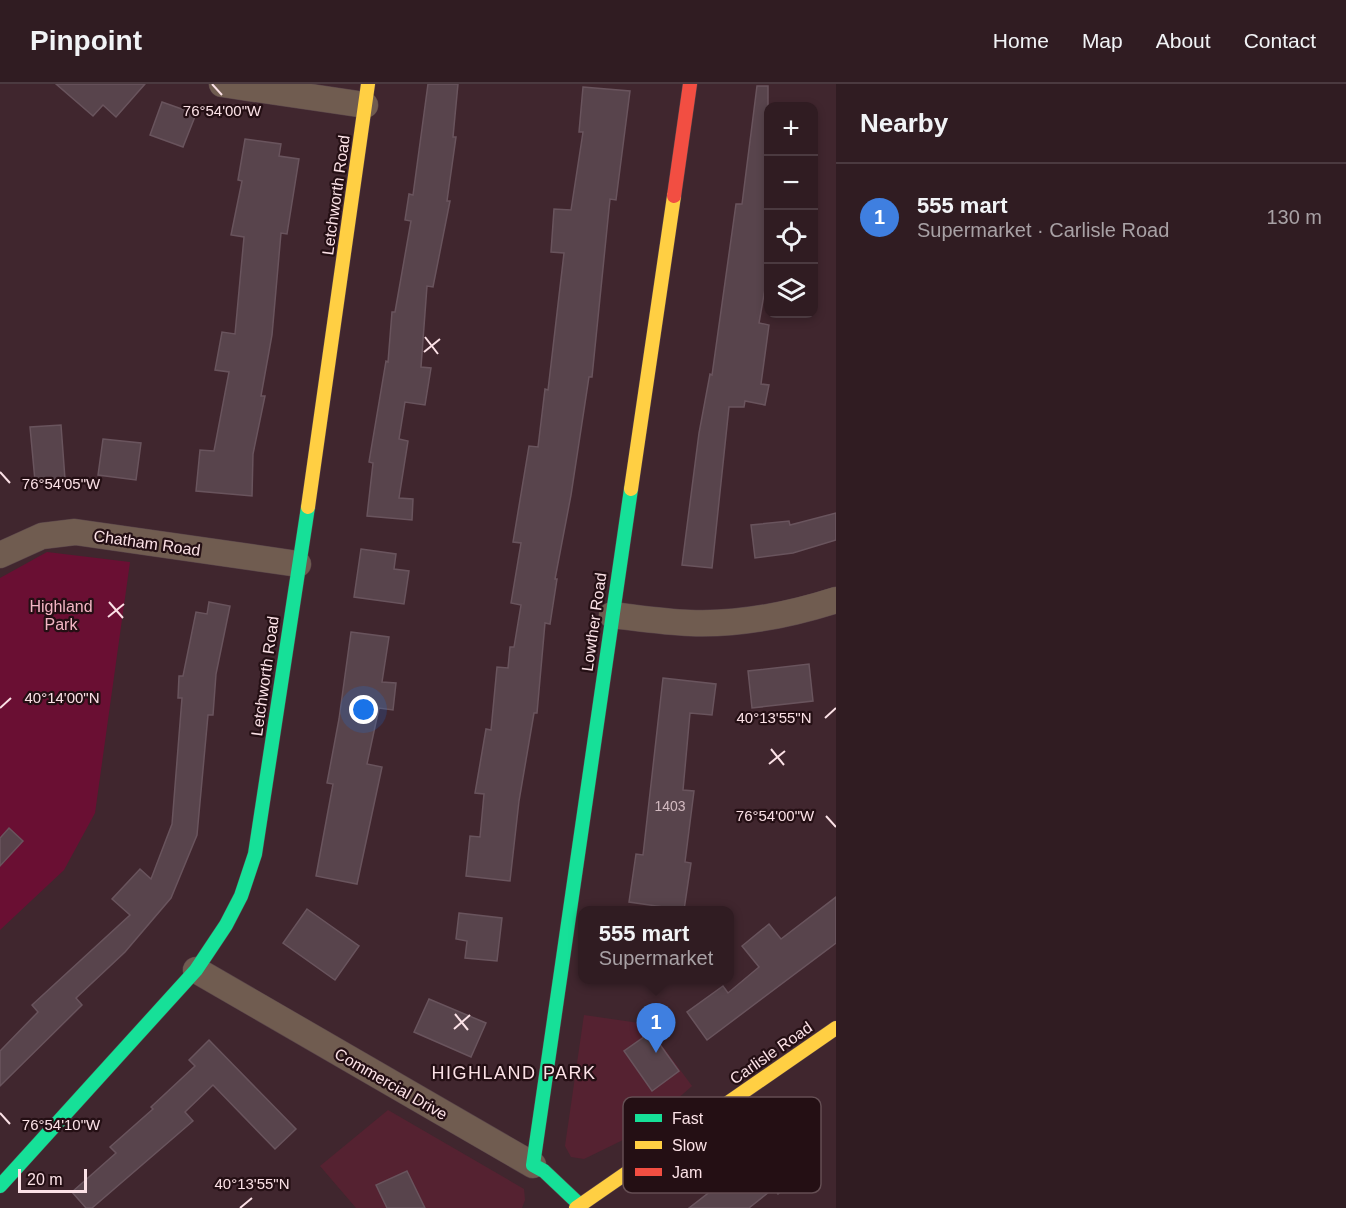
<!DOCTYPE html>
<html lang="en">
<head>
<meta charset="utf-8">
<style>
	:root { --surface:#301c22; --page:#38252a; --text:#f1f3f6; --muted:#a8a1a5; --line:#4b3a40; --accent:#baa0a6 }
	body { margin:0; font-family:Arial,sans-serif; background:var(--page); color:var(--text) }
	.controls { position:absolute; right:18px; top:18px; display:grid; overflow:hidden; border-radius:12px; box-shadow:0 3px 9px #0003 }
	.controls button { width:54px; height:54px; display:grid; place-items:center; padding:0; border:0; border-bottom:2px solid var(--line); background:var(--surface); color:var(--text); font:30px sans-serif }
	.scale { position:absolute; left:18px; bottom:15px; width:69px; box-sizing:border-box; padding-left:6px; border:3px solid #fbe1e6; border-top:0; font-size:16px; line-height:21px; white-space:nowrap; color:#fbe1e6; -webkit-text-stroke:4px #240f14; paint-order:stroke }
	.you { position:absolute; left:364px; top:626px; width:21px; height:21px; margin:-15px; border:4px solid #fff; border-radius:50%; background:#1a73e8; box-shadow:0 0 0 9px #1a73e833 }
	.badge { display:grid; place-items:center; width:39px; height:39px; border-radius:50%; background:var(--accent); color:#fff; font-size:20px; font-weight:700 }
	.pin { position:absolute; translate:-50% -50px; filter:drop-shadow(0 2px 3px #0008) }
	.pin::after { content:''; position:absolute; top:32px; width:21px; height:18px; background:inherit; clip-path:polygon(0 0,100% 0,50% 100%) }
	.popup { position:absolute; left:578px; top:822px; width:156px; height:78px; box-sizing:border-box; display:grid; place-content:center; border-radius:12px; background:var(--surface); filter:drop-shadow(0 2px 4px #0005); font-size:20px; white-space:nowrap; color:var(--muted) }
	.popup b { font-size:22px; color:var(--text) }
	.popup::after { content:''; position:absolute; left:50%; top:100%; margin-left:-12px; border:12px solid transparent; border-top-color:var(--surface) }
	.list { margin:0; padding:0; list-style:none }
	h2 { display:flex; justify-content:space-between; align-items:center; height:78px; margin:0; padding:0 24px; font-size:26px }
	h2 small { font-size:20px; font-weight:400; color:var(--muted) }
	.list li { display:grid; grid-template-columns:39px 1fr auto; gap:18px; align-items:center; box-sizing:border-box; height:108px; padding:0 24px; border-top:2px solid var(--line) }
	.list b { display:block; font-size:22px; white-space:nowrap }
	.list p { margin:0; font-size:20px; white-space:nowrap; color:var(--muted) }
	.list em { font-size:20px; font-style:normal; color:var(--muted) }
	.icon { flex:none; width:33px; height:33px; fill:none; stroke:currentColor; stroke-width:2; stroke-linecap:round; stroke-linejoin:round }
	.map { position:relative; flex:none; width:836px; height:1124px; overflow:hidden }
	header { display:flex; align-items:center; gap:36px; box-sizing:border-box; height:84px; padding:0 30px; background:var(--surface); border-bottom:2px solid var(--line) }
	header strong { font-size:28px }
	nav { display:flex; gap:33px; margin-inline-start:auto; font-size:21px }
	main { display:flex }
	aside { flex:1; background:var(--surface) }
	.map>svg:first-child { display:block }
</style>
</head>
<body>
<header>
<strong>Pinpoint</strong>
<nav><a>Home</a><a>Map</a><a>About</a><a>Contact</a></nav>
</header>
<main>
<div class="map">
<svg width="836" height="1124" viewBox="0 0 836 1124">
	<rect width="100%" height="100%" fill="#40262e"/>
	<!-- built -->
	<g fill="#552231">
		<polygon points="584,931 646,940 692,1002 650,1039 623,1056 584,1075 571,1073 565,1062"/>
		<polygon points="388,1026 524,1105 525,1116 522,1124 356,1124 320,1082"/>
	</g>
	<!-- green -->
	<polygon fill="#6a0f33" points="47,468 130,478 95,729 64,786 0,846 0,494"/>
	<!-- building -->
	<g fill="#58444c" stroke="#69545d" stroke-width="1.5">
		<polygon points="56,0 145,0 116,33 103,21 93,32"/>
		<polygon points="428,0 458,0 453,53 456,53 447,117 450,117 433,203 427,202 421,283 431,284 425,321 405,318 399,355 408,357 399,414 413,415 412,436 367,432 373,379 369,378 386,277 388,278 392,228 395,228 411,137 405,136 409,110 413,111"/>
		<polygon points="757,2 768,2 768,188 759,239 769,241 761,300 769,301 765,321 745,317 744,323 729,323 712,484 682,481 699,349 710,290 712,291 736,120 742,120"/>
		<polygon points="583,3 630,7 616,116 610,115 592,293 589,293 571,411 555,495 557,495 550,540 545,539 537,629 534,629 519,717 510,797 466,792 470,752 480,753 484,710 475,709 486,645 491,646 497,583 508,584 510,563 514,563 521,521 511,519 521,459 513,458 529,362 538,363 545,305 548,306 564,169 551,168 554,125 571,126 583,48 579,48"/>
		<polygon points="162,18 196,30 183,63 150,51"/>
		<polygon points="245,55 281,60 279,72 299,75 287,150 281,149 272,251 261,312 265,312 253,370 252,412 196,407 200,366 214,367 229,288 215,286 222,248 235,250 244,153 231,151 242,97 238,96"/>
		<polygon points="61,341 65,395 35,397 30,343"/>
		<polygon points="103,355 141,359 136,396 98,391"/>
		<polygon points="836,429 836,456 793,469 755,474 751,441 789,437 790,441"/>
		<polygon points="361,465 396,470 394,485 409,487 404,520 354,513"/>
		<polygon points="209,518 230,522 216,590 213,631 208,631 197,751 171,814 125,868 76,914 82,921 0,1002 0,967 38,928 32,921 130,831 112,815 140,785 151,795 172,740 182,614 178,614 179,592 183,592 196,528 207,530"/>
		<polygon points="351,548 389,553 382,598 396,599 393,626 379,624 367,680 382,683 357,800 316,792 333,700 327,699 339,635"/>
		<polygon points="809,580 813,617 752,624 748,587"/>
		<polygon points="663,594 716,600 712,631 690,629 683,706 694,707 685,778 691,779 684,826 629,818 636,770 643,771"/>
		<polygon points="9,744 23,757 0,782 0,754"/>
		<polygon points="836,813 836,859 707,956 687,928 723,902 728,909 759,883 742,862 769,840 781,855"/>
		<polygon points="307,825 359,862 335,896 283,859"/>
		<polygon points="459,829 502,834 497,877 465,874 467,857 456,855"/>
		<polygon points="429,915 486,939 471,973 414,948"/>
		<polygon points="651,948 679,987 652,1007 624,967"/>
		<polygon points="209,956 296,1045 275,1065 213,1001 185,1028 193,1037 92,1124 86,1124 72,1108 116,1069 110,1063 153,1025 151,1023 195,982 189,976"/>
		<polygon points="797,1047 820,1075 778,1110 774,1104 749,1124 689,1124 729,1093 733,1098"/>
		<polygon points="407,1087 425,1124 387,1124 376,1101"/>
	</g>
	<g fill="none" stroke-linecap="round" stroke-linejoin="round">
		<defs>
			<g id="street">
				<polyline points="222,0 365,21"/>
				<polyline points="0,471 42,452 75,448 298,480"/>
				<path d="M612 531C638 534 664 538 690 539 740 541 789 531 836 516"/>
				<polyline points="196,886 533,1081"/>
			</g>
			<g id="fast">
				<polyline points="0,1102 196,886 226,841 241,812 255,770 308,423"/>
				<polyline points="580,1121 544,1087 533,1081 631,405"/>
			</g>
			<g id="slow">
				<polyline points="631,405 674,112"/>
				<polyline points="308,423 368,0"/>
				<polyline points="576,1124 836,944"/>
			</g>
			<polyline id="jam" points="674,112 690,0"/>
		</defs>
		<!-- street casing -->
		<use href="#street" stroke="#584349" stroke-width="27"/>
		<!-- fast casing -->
		<use href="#fast" stroke="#584349" stroke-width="15"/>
		<!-- slow casing -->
		<use href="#slow" stroke="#584349" stroke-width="15"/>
		<!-- jam casing -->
		<use href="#jam" stroke="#584349" stroke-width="15"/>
		<!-- street -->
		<use href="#street" stroke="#705c50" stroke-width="26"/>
		<!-- fast -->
		<use href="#fast" stroke="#16e098" stroke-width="14"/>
		<!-- slow -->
		<use href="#slow" stroke="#ffcf43" stroke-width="14"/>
		<!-- jam -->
		<use href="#jam" stroke="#f24e42" stroke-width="14"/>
	</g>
	<!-- ticks -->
	<path fill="none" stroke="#fbe1e6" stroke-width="2" d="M212 0 222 11M425 253 438 270M424 268 440 255M0 388 10 399M109 518 123 534M108 533 124 520M0 624 11 614M825 634 836 624M771 665 784 681M769 680 785 667M826 732 836 743M455 930 468 946M454 945 470 931M0 1029 10 1040M240 1124 252 1114"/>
	<g text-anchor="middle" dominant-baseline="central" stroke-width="4.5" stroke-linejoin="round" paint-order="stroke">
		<!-- number labels -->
		<g font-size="14" fill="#d2bac0">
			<text x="670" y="722">1403</text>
		</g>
		<!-- street labels -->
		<g font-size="16" fill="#fbe1e6" stroke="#240f14">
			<text transform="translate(336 111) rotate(-82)">Letchworth Road</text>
			<text transform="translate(147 459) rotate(8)">Chatham Road</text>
			<text transform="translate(594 538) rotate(-82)">Lowther Road</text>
			<text transform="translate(265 592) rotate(-82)">Letchworth Road</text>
			<text transform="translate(771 969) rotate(-35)">Carlisle Road</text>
			<text transform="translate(391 1000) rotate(30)">Commercial Drive</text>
		</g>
		<!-- park labels -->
		<g font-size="16" fill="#f3b6c4" stroke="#240f14">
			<text x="61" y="522">Highland<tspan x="61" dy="18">Park</tspan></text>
		</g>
		<!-- neighbourhood labels -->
		<g font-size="18" letter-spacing="1.5" fill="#fbe1e6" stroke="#240f14">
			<text x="514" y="989">HIGHLAND PARK</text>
		</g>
	</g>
	<!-- legend -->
	<rect x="623" y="1013" width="198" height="96" rx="9" fill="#240f14" stroke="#644e53" stroke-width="1.5"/>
	<rect x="635" y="1030" width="27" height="8" fill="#16e098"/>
	<rect x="635" y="1057" width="27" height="8" fill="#ffcf43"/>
	<rect x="635" y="1084" width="27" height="8" fill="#f24e42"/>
	<g font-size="16" fill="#fbe1e6">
		<text x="672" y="1040">Fast</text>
		<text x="672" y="1067">Slow</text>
		<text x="672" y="1094">Jam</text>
	</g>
	<g font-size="15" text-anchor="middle" fill="#fbe1e6" stroke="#240f14" stroke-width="4.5" stroke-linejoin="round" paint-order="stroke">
		<text x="222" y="32">76°54'00"W</text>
		<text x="61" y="405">76°54'05"W</text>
		<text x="62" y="619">40°14'00"N</text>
		<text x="774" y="639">40°13'55"N</text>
		<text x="775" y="737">76°54'00"W</text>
		<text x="61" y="1046">76°54'10"W</text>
		<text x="252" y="1105">40°13'55"N</text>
	</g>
</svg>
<div class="controls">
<button>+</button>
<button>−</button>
<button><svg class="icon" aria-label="locate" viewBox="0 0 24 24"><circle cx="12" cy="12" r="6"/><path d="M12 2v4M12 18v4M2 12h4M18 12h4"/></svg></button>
<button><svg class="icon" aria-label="layers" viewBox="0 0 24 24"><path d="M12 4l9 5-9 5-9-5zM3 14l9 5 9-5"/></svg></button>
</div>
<div class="scale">20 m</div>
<div class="you"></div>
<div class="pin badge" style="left:656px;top:969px;background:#3f7fe0">1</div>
<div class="popup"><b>555 mart</b>Supermarket</div>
</div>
<aside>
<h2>Nearby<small></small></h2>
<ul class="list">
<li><span class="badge" style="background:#3f7fe0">1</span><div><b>555 mart</b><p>Supermarket · Carlisle Road</p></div><em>130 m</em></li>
</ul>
</aside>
</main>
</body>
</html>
